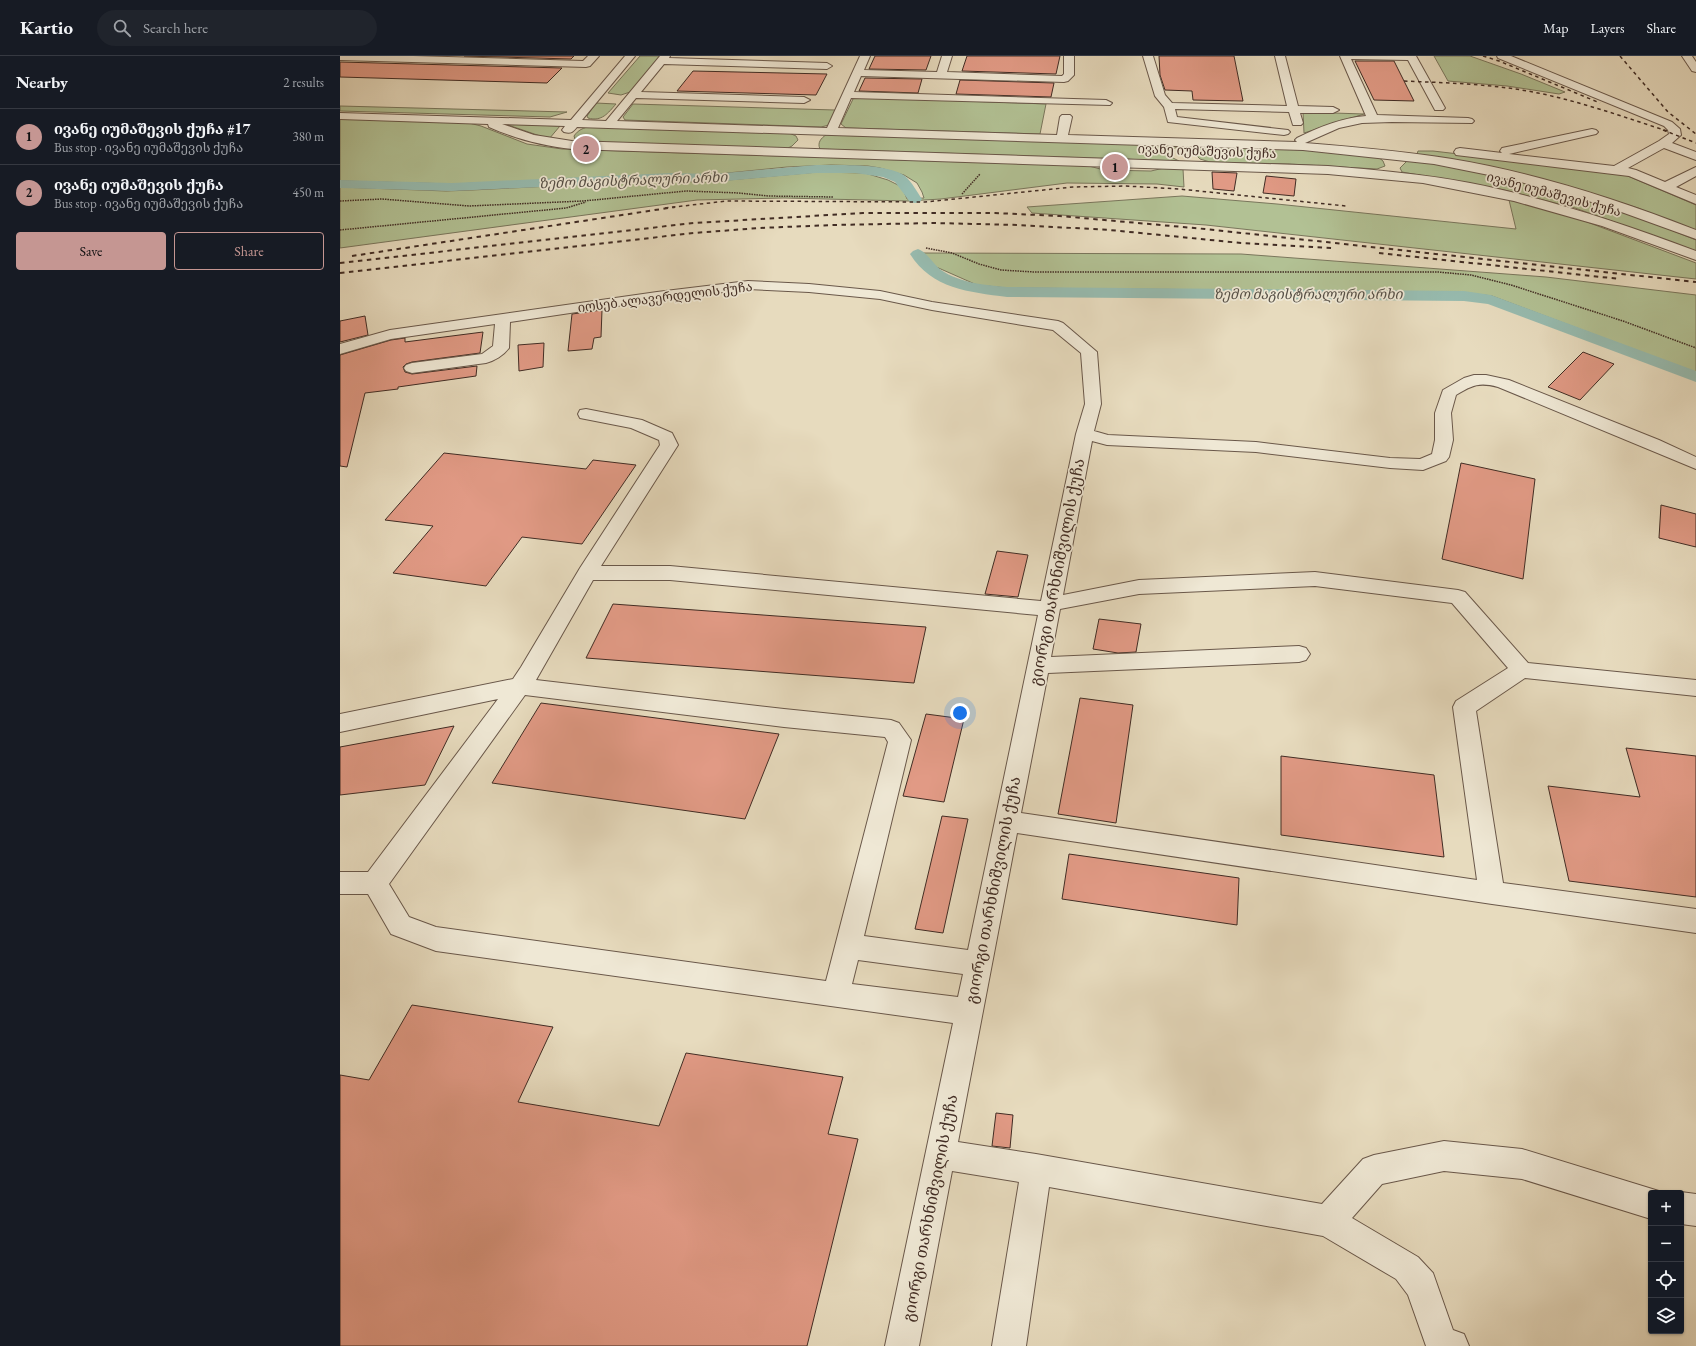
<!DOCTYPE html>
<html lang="en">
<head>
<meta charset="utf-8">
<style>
	:root { --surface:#171b24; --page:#20242c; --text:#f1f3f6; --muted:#9ea1a6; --line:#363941; --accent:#c59692 }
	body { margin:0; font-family:"EB Garamond","Noto Serif Georgian",serif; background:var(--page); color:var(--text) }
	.controls { position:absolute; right:12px; bottom:12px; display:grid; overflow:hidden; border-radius:4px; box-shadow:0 1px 3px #0004 }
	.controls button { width:36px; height:36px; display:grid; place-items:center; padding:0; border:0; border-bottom:1px solid var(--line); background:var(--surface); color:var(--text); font:20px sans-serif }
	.you { position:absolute; left:620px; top:657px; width:14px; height:14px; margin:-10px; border:3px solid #fff; border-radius:50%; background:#1a73e8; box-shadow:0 0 0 6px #1a73e833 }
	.badge { display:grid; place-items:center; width:26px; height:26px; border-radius:50%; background:var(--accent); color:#111; font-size:13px; font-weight:700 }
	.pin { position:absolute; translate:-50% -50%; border:2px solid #fff; box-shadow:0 1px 4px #0006 }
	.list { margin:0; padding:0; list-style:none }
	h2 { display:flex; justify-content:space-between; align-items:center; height:52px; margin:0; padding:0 16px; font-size:17px }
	h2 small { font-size:13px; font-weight:400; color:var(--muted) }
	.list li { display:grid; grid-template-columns:26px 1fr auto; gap:12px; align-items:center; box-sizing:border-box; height:56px; padding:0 16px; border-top:1px solid var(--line) }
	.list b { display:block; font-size:15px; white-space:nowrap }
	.list p { margin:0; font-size:13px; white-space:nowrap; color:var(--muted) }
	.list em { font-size:13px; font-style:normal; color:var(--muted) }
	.actions { display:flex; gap:8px; padding:12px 16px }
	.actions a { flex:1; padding:9px 0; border:1px solid var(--accent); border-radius:4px; text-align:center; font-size:14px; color:var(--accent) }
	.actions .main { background:var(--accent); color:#111 }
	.icon { flex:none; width:22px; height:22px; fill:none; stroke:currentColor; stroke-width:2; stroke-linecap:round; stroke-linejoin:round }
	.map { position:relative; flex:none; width:1356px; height:1290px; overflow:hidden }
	header { display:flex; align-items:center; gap:24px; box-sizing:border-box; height:56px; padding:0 20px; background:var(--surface); border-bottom:1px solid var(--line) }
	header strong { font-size:19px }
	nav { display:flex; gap:22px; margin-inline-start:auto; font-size:14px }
	.search { width:280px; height:36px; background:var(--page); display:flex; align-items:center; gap:10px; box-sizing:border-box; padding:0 14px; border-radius:22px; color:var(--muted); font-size:15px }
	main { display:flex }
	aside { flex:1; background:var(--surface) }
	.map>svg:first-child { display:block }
</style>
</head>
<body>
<header>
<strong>Kartio</strong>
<div class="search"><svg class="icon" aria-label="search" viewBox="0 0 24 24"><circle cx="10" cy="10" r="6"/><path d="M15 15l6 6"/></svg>Search here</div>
<nav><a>Map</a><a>Layers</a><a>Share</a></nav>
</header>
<main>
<aside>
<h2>Nearby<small>2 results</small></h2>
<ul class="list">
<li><span class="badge">1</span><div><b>ივანე იუმაშევის ქუჩა #17</b><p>Bus stop · ივანე იუმაშევის ქუჩა</p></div><em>380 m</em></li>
<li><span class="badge">2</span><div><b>ივანე იუმაშევის ქუჩა</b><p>Bus stop · ივანე იუმაშევის ქუჩა</p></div><em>450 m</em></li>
</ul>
<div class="actions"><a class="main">Save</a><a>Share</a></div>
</aside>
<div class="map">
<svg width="1356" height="1290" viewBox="0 0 1356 1290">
	<rect width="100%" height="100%" fill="#e7dbbe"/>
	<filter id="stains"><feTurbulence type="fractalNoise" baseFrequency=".005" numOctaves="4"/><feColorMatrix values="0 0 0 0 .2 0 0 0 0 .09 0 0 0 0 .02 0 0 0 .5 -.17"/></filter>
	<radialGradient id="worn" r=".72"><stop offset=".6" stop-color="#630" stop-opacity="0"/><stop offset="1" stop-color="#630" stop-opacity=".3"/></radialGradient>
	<!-- green -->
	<g fill="#b2c194" stroke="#7a765c">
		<polygon points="300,0 321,0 293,35 281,39 268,37"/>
		<polygon points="1094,0 1130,0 1181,18 1225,36 1219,38 1167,30 1108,25"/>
		<polygon points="514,41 706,48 700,78 506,72 501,68"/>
		<path d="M256 47 276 48C268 57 262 66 248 62L247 60Z"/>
		<polygon points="293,48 495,54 489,69 481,71 285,64 283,61"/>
		<polygon points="0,50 227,56 210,61 0,55"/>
		<polygon points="963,56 1024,58 964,77"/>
		<polygon points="0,62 125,66 141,70 187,88 222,93 749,110 764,114 811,115 824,112 843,113 844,131 817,128 727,127 601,143 568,145 444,142 357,144 0,192 0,131 106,135 132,134 311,125 366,126 478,116 525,117 548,124 562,131 567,143 584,142 582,136 577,127 564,119 540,112 528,110 491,109 447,111 368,119 309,120 114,128 0,125"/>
		<polygon points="165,68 220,70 209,83"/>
		<path d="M251 70 449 77 456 80 458 84 452 90 446 93 242 86 235 83 234 80C238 74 243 72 251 70Z"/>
		<path d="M486 79 843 88 833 93 830 97 833 102 839 105 480 93C477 87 481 82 486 79Z"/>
		<polygon points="864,90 1010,95 1037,100 1043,105 1045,110 1037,113 949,108 870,106 860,103 854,97 857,92"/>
		<polygon points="1078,95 1093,95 1281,117 1356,149 1356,176 1298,152 1249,137 1083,100 1077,98"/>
		<polygon points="1075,104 1154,118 1261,146 1356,184 1356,195 1235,152 1164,134 1062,116 1060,112 1067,105"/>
		<polygon points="842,140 937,148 1176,173 1169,144 1226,158 1356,207 1356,223 866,169 692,157 687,151"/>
		<polygon points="583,197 901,198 1206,221 1356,239 1356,317 1152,240 1119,236 667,232 637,229 594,210"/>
	</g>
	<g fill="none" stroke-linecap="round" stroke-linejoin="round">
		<!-- canal -->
		<g fill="#97bbaf" fill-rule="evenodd">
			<path d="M476 109C497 109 549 107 565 120 572 126 577 136 582 143L580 146 575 147 570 146 555 126 543 121 515 117H476L374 126 331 125 112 135 0 132V124L112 127 331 117 374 118Z"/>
			<path d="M578 193C587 196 593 208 601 214 620 227 645 229 667 231L1124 235 1151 239 1356 315V326L1148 248 1124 245 667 241C629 236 592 233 570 198L573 195Z"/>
		</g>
	</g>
	<!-- building -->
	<g fill="#e19a85" stroke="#412c24">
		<polygon points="124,0 234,0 231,3"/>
		<polygon points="535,0 591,0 586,14 529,13"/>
		<polygon points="627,0 720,0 716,18 622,15"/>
		<polygon points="819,0 894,0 903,45 853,44 852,35 825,34 820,19"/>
		<polygon points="1015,5 1054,5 1074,45 1034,44"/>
		<polygon points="0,6 222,12 207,27 0,21"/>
		<polygon points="353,15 487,18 476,39 337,35"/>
		<polygon points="525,22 582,23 578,37 519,35"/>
		<polygon points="620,24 714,27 711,41 616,38"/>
		<polygon points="872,116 897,117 894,135 873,133"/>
		<polygon points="926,120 956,123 954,140 923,137"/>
		<polygon points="262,254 261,281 254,282 252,293 228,295 232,258"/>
		<polygon points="25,260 28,279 0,286 0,265"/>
		<polygon points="143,276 140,297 72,306 66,308 63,311 65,316 72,318 137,310 136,320 58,331 58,333 25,337 7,411 0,410 0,299 51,284 65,282 65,286"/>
		<polygon points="204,287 203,311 179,315 178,289"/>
		<polygon points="1243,296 1274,308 1240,344 1208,331"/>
		<polygon points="104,397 246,413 253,404 296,409 242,488 182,481 146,530 53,517 93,470 45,464"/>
		<polygon points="1121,407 1195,423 1183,523 1102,503"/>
		<polygon points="1321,449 1356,458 1356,491 1319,482"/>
		<polygon points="657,495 688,499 678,541 645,538"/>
		<polygon points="273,548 586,571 574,627 246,602"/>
		<polygon points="759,563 801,568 796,596 778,597 753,593"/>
		<polygon points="740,642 793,649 776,767 718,758"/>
		<polygon points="201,647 439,678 405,763 152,727"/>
		<polygon points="586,658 624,663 604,746 563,740"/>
		<polygon points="114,670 85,729 0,739 0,691"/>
		<polygon points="1286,692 1356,700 1356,841 1229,825 1208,730 1300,741"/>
		<polygon points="941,700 1094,719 1104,801 941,779"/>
		<polygon points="602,760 628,763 603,877 575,873"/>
		<polygon points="729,798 899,822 897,869 722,843"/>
		<polygon points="72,949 213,971 178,1046 319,1070 346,997 503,1021 488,1078 518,1083 467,1290 0,1290 0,1019 29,1024"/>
		<polygon points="656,1057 673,1059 670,1092 652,1090"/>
	</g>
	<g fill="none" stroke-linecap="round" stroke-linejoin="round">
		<defs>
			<g id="minor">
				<polygon points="0,0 73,0 243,5 248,0 259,0 250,10 246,11 0,4"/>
				<path d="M285 0H295L242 64 266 65 320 0H330L329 2 487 7 492 10 487 13 324 8 301 36 464 41 470 44 464 47 296 42 277 65 487 72 520 0H530L524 14 597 16 602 0H612L607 16 722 20 724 18V0H734V19L728 25 724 26 521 20 514 36 766 44 772 47 770 49 511 42 498 72 717 79 720 61 722 59H730L732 61 728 79 957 86 955 84 957 82C979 71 1001 62 1026 60L1000 0H1076L1105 52 1103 54H1095L1068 4 1011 3 1037 59 1128 62 1132 63 1134 65 1132 67 1052 66 1022 67 999 72 965 87C1014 91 1063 95 1112 103 1196 117 1277 143 1356 174V183L1262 149 1174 124 1094 108 963 94 237 71C233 76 231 78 224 76L222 74 225 70 162 68 194 79 232 85 988 110C1036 114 1083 118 1130 127 1207 142 1282 167 1356 195V204L1262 170 1174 145 1083 127 988 118 232 93C203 90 176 83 149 71L148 68 0 63V57L231 64Z"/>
				<polygon points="803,0 813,0 825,39 832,47 947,50 935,0 945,0 958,50 993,51 999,54 993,57 960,57 963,67 961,69 953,69 949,56 835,53 837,61 948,74 950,76 948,78 944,79 828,66 824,51 815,40"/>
				<polygon points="1157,0 1171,0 1332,66 1340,73 1341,79 1332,87 1356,96 1356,104 1324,92 1288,112 1296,114 1325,126 1356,111 1356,120 1336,131 1356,139 1356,148 1289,120 1116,99 1114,96 1116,93 1120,92 1162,97 1160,95 1162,92 1252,73 1256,74 1258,76 1256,78 1169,98 1274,110 1319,85 1329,78 1328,74 1324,70 1158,2"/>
				<polygon points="1342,0 1352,0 1356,6 1356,16 1352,15"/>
				<path d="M408 225 469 228 540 235 592 246 718 265 723 267 757 296 761 348 754 375 768 379 916 386 1050 402 1080 403 1092 398 1095 384V357L1103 334 1124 322 1134 319H1146L1169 324 1319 384 1356 401V413L1158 331C1139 326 1133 329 1116 339L1111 357 1113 384 1109 401 1106 405 1083 414 1050 412 916 396 767 389 752 385 723 539 799 524 975 516 1118 534 1125 536 1188 607 1356 624V640L1185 622 1136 655 1163 827 1356 853V877L1152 848 677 777 618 1086 696 1098 982 1148 1023 1103 1034 1099 1104 1085 1182 1093 1322 1136 1311 1137V1163L1182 1123 1104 1115 1042 1128 1012 1162 1078 1201 1093 1217 1113 1274 1124 1278 1129 1290H1086L1068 1239 1056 1223 983 1180 709 1131 686 1290H652L679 1126 612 1115 579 1290H545L613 967 96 895 51 878 28 838H0V816H28L158 643 0 676V658L173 623 181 611 240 512 320 389 319 384 291 372 240 362 238 358 240 354 246 353 302 364 332 377 338 389 261 510H330L701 545 736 378 745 348 741 297 713 274 592 254 540 243 469 236 408 233 317 244 170 266 169 292C164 299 154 305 146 307L72 317 66 315 64 312 66 309 72 307 142 298 153 290 155 268 51 283 0 298V288L50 274 317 236ZM253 524H330L698 559 628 894 524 880 571 684 559 667 551 664 444 653 196 624ZM975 530 1112 547 1168 612 1116 645 1113 651 1137 824 681 757 708 617 959 606 966 604 970 598 966 592 959 590 711 601 720 553 799 538ZM185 639 444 671 545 681 548 686 486 925 96 871 69 861 49 828ZM518 904 623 918 618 941 512 928Z"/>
				<polygon points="1341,1136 1356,1138 1356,1170 1341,1168 1341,1137 1339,1137"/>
			</g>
		</defs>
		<!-- minor casing -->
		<use href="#minor" stroke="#6a584a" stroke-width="2"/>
		<!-- path -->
		<g stroke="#412c24" stroke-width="1.5" stroke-dasharray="1.5 1" stroke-linecap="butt">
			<polyline points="622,138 640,118"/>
			<polyline points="0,145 42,143 129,150 243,145 346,135 399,137 428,140 493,141"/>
			<polyline points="0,174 226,152 246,146"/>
			<polyline points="586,192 612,197 639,208 661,214 694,216 1098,216 1131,219 1171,229 1283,265 1356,292"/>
		</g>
		<!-- minor -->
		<use href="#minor" fill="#efe8d5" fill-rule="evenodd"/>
		<!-- rail-far1 -->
		<g stroke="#412c24" stroke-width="1.5" stroke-dasharray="3.5 3.5" stroke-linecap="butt">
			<polyline points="1143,0 1159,5 1260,47"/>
			<polyline points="1280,0 1328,56 1356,78"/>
			<path d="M1064 25C1109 27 1154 28 1198 37 1242 46 1284 61 1327 75"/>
			<polyline points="1323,74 1356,87"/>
			<polyline points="325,152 387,145 585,146 733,131 786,130 839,133 1006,150"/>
		</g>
		<!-- rail -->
		<g stroke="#412c24" stroke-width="2" stroke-dasharray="4.5 4.5" stroke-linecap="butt">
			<polyline points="1039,197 1280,223"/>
			<polyline points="12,200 335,151"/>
			<polyline points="0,207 354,167 523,157 655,157 720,160 865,173 1356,226"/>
			<polyline points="0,217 354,177 419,172 494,169 595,167 678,169 770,174 901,187 993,192"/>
		</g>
	</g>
	<g text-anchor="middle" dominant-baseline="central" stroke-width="3.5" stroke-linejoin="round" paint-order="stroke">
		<!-- far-street labels -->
		<g font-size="13" fill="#412c24" stroke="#efe8d5">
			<text transform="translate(867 95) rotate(2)">ივანე იუმაშევის ქუჩა</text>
			<text transform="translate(1214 138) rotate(15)">ივანე იუმაშევის ქუჩა</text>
			<text transform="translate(325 241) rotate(-7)">იოსებ ალავერდელის ქუჩა</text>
		</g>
		<!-- far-water labels -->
		<g font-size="14" font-style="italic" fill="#565047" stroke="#efe8d5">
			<text transform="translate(293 124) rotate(-2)">ზემო მაგისტრალური არხი</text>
			<text x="968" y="238">ზემო მაგისტრალური არხი</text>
		</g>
		<!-- street labels -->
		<g font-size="16" fill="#412c24" stroke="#efe8d5">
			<text transform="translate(717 516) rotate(-79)">გიორგი თარხნიშვილის ქუჩა</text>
			<text transform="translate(653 834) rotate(-79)">გიორგი თარხნიშვილის ქუჩა</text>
			<text transform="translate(590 1152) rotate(-79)">გიორგი თარხნიშვილის ქუჩა</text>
		</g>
	</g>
	<rect width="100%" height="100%" filter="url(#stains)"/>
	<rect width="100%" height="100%" fill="url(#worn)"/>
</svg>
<div class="controls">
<button>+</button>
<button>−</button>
<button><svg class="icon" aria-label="locate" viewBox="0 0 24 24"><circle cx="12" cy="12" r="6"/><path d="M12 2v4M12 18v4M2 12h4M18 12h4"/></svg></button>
<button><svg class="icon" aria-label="layers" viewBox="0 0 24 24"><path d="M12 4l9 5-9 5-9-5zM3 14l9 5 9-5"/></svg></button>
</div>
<div class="you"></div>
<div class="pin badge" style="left:775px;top:111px">1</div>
<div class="pin badge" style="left:246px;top:93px">2</div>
</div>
</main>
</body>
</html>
